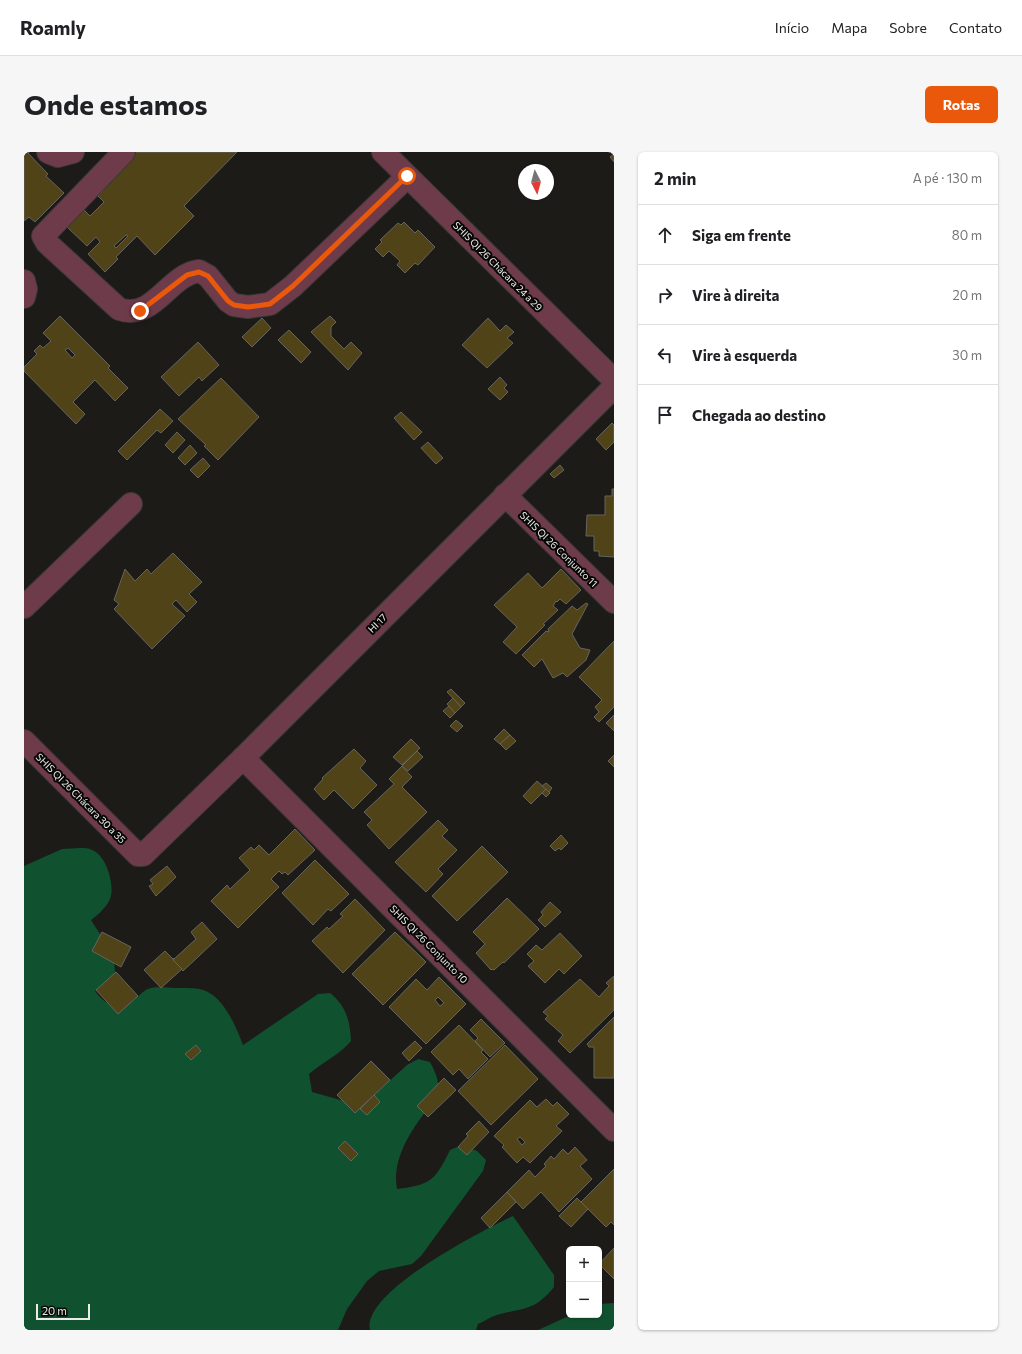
<!DOCTYPE html>
<html lang="pt">
<head>
<meta charset="utf-8">
<style>
	:root { --surface:#fff; --page:#f6f6f6; --text:#202124; --muted:#757577; --line:#e0e0e0; --accent:#ea580c }
	body { margin:0; font-family:Commissioner,sans-serif; background:var(--page); color:var(--text) }
	.controls { position:absolute; right:12px; bottom:12px; display:grid; overflow:hidden; border-radius:6px; box-shadow:0 1px 3px #0004 }
	.controls button { width:36px; height:36px; display:grid; place-items:center; padding:0; border:0; border-bottom:1px solid var(--line); background:var(--surface); color:var(--text); font:20px sans-serif }
	.compass { position:absolute; left:494px; top:12px; width:36px; height:36px; border-radius:50%; background:var(--surface); box-shadow:0 1px 3px #0004; rotate:174deg }
	.scale { position:absolute; left:12px; bottom:10px; width:54px; box-sizing:border-box; padding-left:4px; border:2px solid #ebebe9; border-top:0; font-size:11px; line-height:14px; white-space:nowrap; color:#ebebe9; -webkit-text-stroke:3px #060605; paint-order:stroke }
	.stop { position:absolute; width:12px; height:12px; margin:-9px; border:3px solid #ea580c; border-radius:50%; background:#fff }
	.stop.end { background:#ea580c; border-color:#fff; box-shadow:0 1px 4px #0008 }
	.list { margin:0; padding:0; list-style:none }
	h2 { display:flex; justify-content:space-between; align-items:center; height:52px; margin:0; padding:0 16px; font-size:17px }
	h2 small { font-size:13px; font-weight:400; color:var(--muted) }
	.list li { display:grid; grid-template-columns:26px 1fr auto; gap:12px; align-items:center; box-sizing:border-box; height:60px; padding:0 16px; border-top:1px solid var(--line) }
	.list b { display:block; font-size:15px; white-space:nowrap }
	.list em { font-size:13px; font-style:normal; color:var(--muted) }
	.icon { flex:none; width:22px; height:22px; fill:none; stroke:currentColor; stroke-width:2; stroke-linecap:round; stroke-linejoin:round }
	.map { position:relative; flex:none; width:590px; height:1178px; overflow:hidden; border-radius:6px }
	header { display:flex; align-items:center; gap:24px; box-sizing:border-box; height:56px; padding:0 20px; background:var(--surface); border-bottom:1px solid var(--line) }
	header strong { font-size:19px }
	nav { display:flex; gap:22px; margin-inline-start:auto; font-size:14px }
	.intro { display:flex; align-items:center; justify-content:space-between; box-sizing:border-box; height:96px; padding:0 24px }
	h1 { margin:0; font-size:28px }
	.button { padding:10px 18px; border-radius:6px; background:var(--accent); color:#fff; font-size:14px; font-weight:700 }
	main { display:flex; gap:24px; padding:0 24px }
	aside { flex:1; background:var(--surface); border-radius:6px; box-shadow:0 1px 3px #0004 }
	.map>svg:first-child { display:block }
</style>
</head>
<body>
<header>
<strong>Roamly</strong>
<nav><a>Início</a><a>Mapa</a><a>Sobre</a><a>Contato</a></nav>
</header>
<div class="intro"><h1>Onde estamos</h1><a class="button">Rotas</a></div>
<main>
<div class="map">
<svg width="590" height="1178" viewBox="0 0 590 1178">
	<rect width="100%" height="100%" fill="#1c1b18"/>
	<!-- forest -->
	<g fill="#105130">
		<path d="M56 696C60 696 65 696 68 698 82 703 90 731 87 744 84 754 75 762 67 768 79 788 95 804 90 827L71 839C79 850 90 858 104 852 112 848 117 840 124 837 133 834 142 836 151 836 161 836 176 835 184 840 202 850 212 875 219 893L294 842 306 841C322 854 326 868 327 889 315 903 299 910 285 922L288 940 327 951 351 942 383 913 394 907 406 910C410 918 415 927 414 936 413 948 406 955 399 963 383 984 368 1011 373 1037 406 1033 411 1029 426 998L438 993 453 999 462 1008 459 1019 397 1104 388 1112 355 1119 343 1129 323 1157 314 1178H0V714L38 697Z"/>
		<path d="M489 1064 530 1123V1135C509 1161 498 1155 470 1164 465 1166 459 1170 454 1172L452 1178H346C337 1140 459 1078 489 1064Z"/>
		<polygon points="590,1151 590,1178 514,1178 547,1163 575,1163 575,1152"/>
	</g>
	<!-- building -->
	<g fill="#4f4317" stroke="#666461" fill-rule="evenodd">
		<polygon points="0,0 3,0 24,22 22,24 40,41 11,70 5,65 0,69"/>
		<path d="M112 0H213L160 54 170 64 131 103 113 84 92 105 94 107 81 120 64 102 76 90 72 85 63 94 43 75 60 58 66 64 80 50 74 44 90 26 88 24ZM102 83 104 84 92 96 90 94Z"/>
		<polygon points="586,0 590,0 590,10 586,5 589,3"/>
		<polygon points="380,70 391,81 394,78 411,95 394,113 391,111 381,121 373,113 376,109 365,99 359,105 351,97 358,90 356,88 374,71 377,73"/>
		<path d="M36 164 86 214 84 216 104 236 91 249 71 228 49 250 61 262 52 272 0 219V215L13 202 10 199 16 193 19 196 27 189 19 181ZM44 196 51 203 48 206 41 198Z"/>
		<polygon points="306,164 312,170 307,175 307,184 320,197 327,190 338,201 324,218 287,180"/>
		<polygon points="238,166 247,176 228,195 218,185"/>
		<polygon points="464,166 476,179 482,173 490,180 483,186 489,191 463,216 438,193"/>
		<polygon points="265,178 287,200 277,211 254,188"/>
		<polygon points="174,190 195,213 178,229 175,225 155,244 137,225"/>
		<polygon points="476,225 483,233 480,236 484,240 476,248 464,237"/>
		<polygon points="197,226 235,265 194,308 180,294 182,293 154,267"/>
		<polygon points="136,257 149,269 137,281 133,278 103,308 94,299"/>
		<polygon points="377,260 398,280 390,288 370,266"/>
		<polygon points="588,271 590,273 590,290 582,298 572,287"/>
		<polygon points="153,280 161,288 149,301 141,293"/>
		<polygon points="404,290 419,306 412,312 397,296"/>
		<polygon points="166,293 173,301 161,313 154,306"/>
		<polygon points="179,306 186,314 174,326 166,318"/>
		<polygon points="536,313 540,318 530,326 526,322"/>
		<polygon points="588,337 590,337 590,405 575,404 575,399 570,399 570,384 562,384 563,363 581,363 581,344 588,344"/>
		<polygon points="149,401 178,430 165,442 173,450 163,460 152,448 148,452 161,464 128,497 90,457 95,452 90,448 101,417 111,429 123,417 127,422"/>
		<polygon points="537,417 557,438 542,452 536,447 533,450 532,449 529,454 534,458 519,472 521,473 492,502 479,490 493,475 470,453 504,421 518,436"/>
		<polygon points="562,451 564,452 548,482 556,496 566,498 562,508 543,525 539,521 529,526 518,507 510,515 498,503 522,479 525,480 524,477 548,454 553,458"/>
		<polygon points="590,489 590,555 575,570 570,565 575,560 571,555 578,548 555,525"/>
		<polygon points="427,537 441,551 437,555 423,540"/>
		<polygon points="429,546 437,555 431,561 423,552"/>
		<polygon points="425,554 431,561 426,566 419,559"/>
		<polygon points="590,563 590,579 582,571"/>
		<polygon points="432,568 439,574 433,580 426,574"/>
		<polygon points="480,577 486,583 476,592 470,587"/>
		<polygon points="486,583 492,589 482,598 476,592"/>
		<polygon points="387,587 396,596 378,613 369,605"/>
		<polygon points="330,597 342,609 336,616 353,633 329,657 310,638 300,648 290,637 299,627 298,626"/>
		<polygon points="393,599 399,605 384,619 378,614"/>
		<polygon points="590,603 590,615 584,609"/>
		<polygon points="378,614 388,625 378,635 403,660 365,697 343,673 348,668 340,660 370,632 365,627"/>
		<polygon points="513,629 522,637 507,652 499,644"/>
		<polygon points="522,631 528,636 525,640 518,634"/>
		<polygon points="522,637 526,641 522,645 518,641"/>
		<polygon points="414,668 424,678 418,684 433,698 414,717 419,722 402,740 371,710"/>
		<polygon points="271,677 291,698 264,723 261,720 258,722 255,719 247,727 255,735 214,776 187,749 203,733 206,737 226,718 215,706 227,695 230,698 235,693 245,703"/>
		<polygon points="537,683 544,691 537,698 535,696 531,699 526,694"/>
		<polygon points="458,694 484,720 433,769 408,744"/>
		<polygon points="291,708 325,742 307,759 304,757 289,773 258,741"/>
		<polygon points="143,714 152,725 132,744 125,734 129,732 126,728"/>
		<polygon points="483,746 515,777 480,811 479,810 470,818 468,817 467,818 452,801 461,792 449,780"/>
		<polygon points="331,747 361,778 319,821 288,789 303,775 305,777 319,764 316,762"/>
		<polygon points="526,750 537,760 521,775 514,768 519,763 517,760"/>
		<polygon points="178,770 193,787 159,819 149,808 172,787 167,780"/>
		<polygon points="78,780 107,795 97,815 68,799"/>
		<polygon points="371,780 402,810 359,853 328,822"/>
		<polygon points="536,781 558,804 540,822 535,817 521,831 504,814 510,809 503,802 512,793 518,798"/>
		<polygon points="141,799 149,807 150,806 149,808 158,817 137,836 120,818"/>
		<polygon points="92,820 114,844 94,862 72,838"/>
		<polygon points="590,824 590,858 546,901 534,889 539,883 521,867 524,864 519,860 556,827 575,845 585,834 582,831"/>
		<path d="M415 825 442 852 402 892 365 855 392 827 403 838ZM414 845 420 851 416 854 411 848Z"/>
		<polygon points="590,865 590,926 570,926 570,895 565,895 563,892"/>
		<polygon points="457,867 481,891 466,905 451,889 454,886 446,878"/>
		<polygon points="435,873 459,898 457,900 464,907 444,927 435,917 429,923 407,900"/>
		<polygon points="391,889 398,896 385,909 378,901"/>
		<polygon points="172,893 177,899 167,908 161,902"/>
		<polygon points="481,893 514,927 467,973 434,939"/>
		<polygon points="347,909 366,928 331,961 313,943"/>
		<polygon points="420,926 432,938 404,965 393,954"/>
		<polygon points="350,943 356,950 343,963 336,957"/>
		<path d="M522 947 529 954 533 950 545 962 532 974 538 979 506 1011 499 1005 493 1011 478 995 480 993 470 984 506 948 513 955ZM496 985 501 990 498 993 493 987Z"/>
		<polygon points="455,969 465,980 443,1003 434,995 444,984 442,982"/>
		<polygon points="321,989 334,1002 327,1009 314,996"/>
		<polygon points="551,995 563,1008 556,1014 568,1027 535,1060 517,1040 499,1057 483,1040 505,1018 511,1025 522,1014 520,1012 527,1004 530,1007 539,997 544,1002"/>
		<polygon points="590,1017 590,1073 587,1070 582,1075 557,1050"/>
		<polygon points="483,1040 492,1050 466,1076 457,1066"/>
		<polygon points="553,1046 564,1057 547,1075 535,1064"/>
		<polygon points="590,1096 590,1127 575,1112"/>
	</g>
	<g fill="none" stroke-linecap="round" stroke-linejoin="round">
		<defs>
			<g id="minor">
				<polyline points="24,0 34,4 49,0"/>
				<path d="M100 0 19 84 23 91 95 157C130 169 144 123 175 119L184 124 204 149 210 153 224 155 246 152 269 134 383 25"/>
				<polyline points="359,0 590,228"/>
				<polyline points="0,129 2,137 0,145"/>
				<polyline points="481,343 590,450"/>
				<polyline points="0,455 107,352"/>
				<polyline points="0,589 114,703 119,703 219,606 590,235"/>
				<polyline points="219,606 590,978"/>
			</g>
		</defs>
		<!-- minor casing -->
		<use href="#minor" stroke="#393835" stroke-width="24"/>
		<!-- minor -->
		<use href="#minor" stroke="#6e3b4b" stroke-width="22"/>
	</g>
	<g fill="none" stroke-linecap="round" stroke-linejoin="round">
		<!-- route -->
		<polyline stroke="#ea580c" stroke-width="5" points="116,159 163,123 175,120 184,124 204,149 210,153 224,155 246,152 269,134 383,24"/>
	</g>
	<g text-anchor="middle" dominant-baseline="central" stroke-width="4" stroke-linejoin="round" paint-order="stroke">
		<!-- street labels -->
		<g font-size="10" fill="#ebebe9" stroke="#060605">
			<text transform="translate(474 114) rotate(45)">SHIS QI 26 Chácara 24 a 29</text>
			<text transform="translate(535 397) rotate(44)">SHIS QI 26 Conjunto 11</text>
			<text transform="translate(353 471) rotate(-45)">HI 17</text>
			<text transform="translate(57 646) rotate(45)">SHIS QI 26 Chácara 30 a 35</text>
			<text transform="translate(405 792) rotate(45)">SHIS QI 26 Conjunto 10</text>
		</g>
	</g>
</svg>
<div class="controls">
<button>+</button>
<button>−</button>
</div>
<svg class="compass" viewBox="-18 -18 36 36"><path d="M0-13l5 13h-10z" fill="#e53935"/><path d="M0 13l5-13h-10z" fill="#757577"/></svg>
<div class="scale">20 m</div>
<div class="stop" style="left:383px;top:24px"></div>
<div class="stop end" style="left:116px;top:159px"></div>
</div>
<aside>
<h2>2 min<small>A pé · 130 m</small></h2>
<ul class="list">
<li><svg class="icon" aria-label="ahead" viewBox="0 0 24 24"><path d="M12 20V5M6 11l6-6 6 6"/></svg><div><b>Siga em frente</b></div><em>80 m</em></li>
<li><svg class="icon" aria-label="right" viewBox="0 0 24 24"><path d="M7 20v-9h11M14 6l5 5-5 5"/></svg><div><b>Vire à direita</b></div><em>20 m</em></li>
<li><svg class="icon" aria-label="left" viewBox="0 0 24 24"><path d="M17 20v-9H6M10 6l-5 5 5 5"/></svg><div><b>Vire à esquerda</b></div><em>30 m</em></li>
<li><svg class="icon" aria-label="arrive" viewBox="0 0 24 24"><path d="M6 21V4h12l-3 4 3 4H6"/></svg><div><b>Chegada ao destino</b></div></li>
</ul>
</aside>
</main>
</body>
</html>
